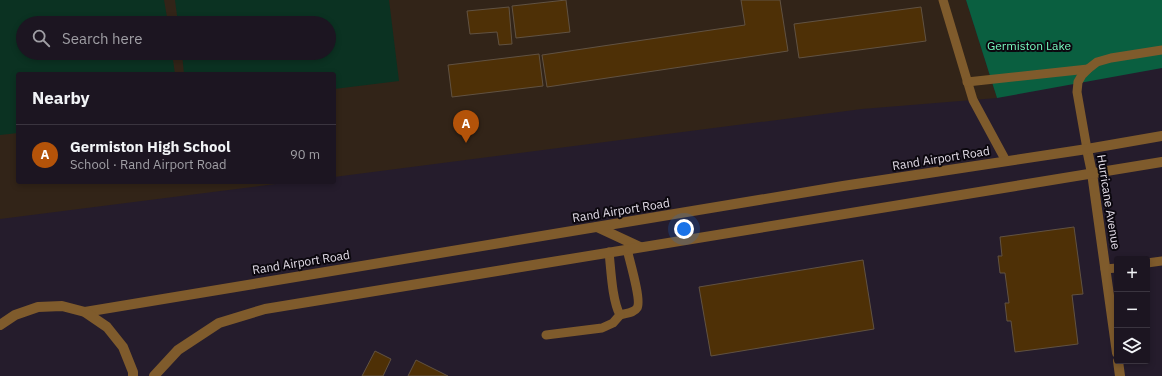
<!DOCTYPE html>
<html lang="en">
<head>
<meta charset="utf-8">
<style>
	:root { --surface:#1c1521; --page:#251e2a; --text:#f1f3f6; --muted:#a09fa5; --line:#3a343f; --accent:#b45309 }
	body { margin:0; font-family:"IBM Plex Sans",sans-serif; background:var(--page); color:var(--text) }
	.controls { position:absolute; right:12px; bottom:12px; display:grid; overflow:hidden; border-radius:4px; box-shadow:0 2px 6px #0003 }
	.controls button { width:36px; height:36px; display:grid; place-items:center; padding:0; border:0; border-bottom:1px solid var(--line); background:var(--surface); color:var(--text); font:20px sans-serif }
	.you { position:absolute; left:684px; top:229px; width:14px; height:14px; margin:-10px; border:3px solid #fff; border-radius:50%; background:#1a73e8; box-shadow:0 0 0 6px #1a73e833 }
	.badge { display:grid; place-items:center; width:26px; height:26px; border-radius:50%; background:var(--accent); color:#fff; font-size:13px; font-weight:700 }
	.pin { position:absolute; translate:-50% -33px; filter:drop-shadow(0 1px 2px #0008) }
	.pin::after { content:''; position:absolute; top:21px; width:14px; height:12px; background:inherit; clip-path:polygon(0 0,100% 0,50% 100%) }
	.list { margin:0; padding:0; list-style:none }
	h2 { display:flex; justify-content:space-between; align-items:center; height:52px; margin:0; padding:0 16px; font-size:17px }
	h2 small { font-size:13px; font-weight:400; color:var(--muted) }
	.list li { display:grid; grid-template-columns:26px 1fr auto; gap:12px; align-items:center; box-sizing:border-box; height:60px; padding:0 16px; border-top:1px solid var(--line) }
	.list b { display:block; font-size:15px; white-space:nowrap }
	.list p { margin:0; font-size:13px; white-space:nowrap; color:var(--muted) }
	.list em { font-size:13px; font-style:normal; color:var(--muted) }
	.icon { flex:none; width:22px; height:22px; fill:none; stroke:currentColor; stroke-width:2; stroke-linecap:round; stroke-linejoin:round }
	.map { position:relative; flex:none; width:1162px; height:376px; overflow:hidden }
	.search { position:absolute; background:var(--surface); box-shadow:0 2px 6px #0003; left:16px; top:16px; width:320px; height:44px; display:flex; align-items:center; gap:10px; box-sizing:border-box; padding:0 14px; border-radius:22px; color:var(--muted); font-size:15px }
	.panel { position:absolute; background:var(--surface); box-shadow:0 2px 6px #0003; left:16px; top:72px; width:320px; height:112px; border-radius:4px }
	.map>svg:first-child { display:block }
</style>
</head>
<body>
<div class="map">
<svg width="1162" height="376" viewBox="0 0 1162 376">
	<rect width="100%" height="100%" fill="#251c2c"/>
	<!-- education -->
	<path fill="#322418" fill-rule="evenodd" d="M0 0H966L997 98 862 109 334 177V74H18V182H291L0 219ZM23 23H329V53H23Z"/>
	<!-- green -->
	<g fill="#0b3222">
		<polygon points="0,0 164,0 168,23 23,23 23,53 172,53 175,74 18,74 18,133 0,135"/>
		<polygon points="175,0 389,0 399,81 334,89 334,74 184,74 182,53 329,53 329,23 178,23"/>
	</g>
	<!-- forest -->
	<polygon fill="#0a5f40" points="966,0 1162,0 1162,68 997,98"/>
	<!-- building -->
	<g fill="#4e3006" stroke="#615242">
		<polygon points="566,0 570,32 516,38 512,6"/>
		<polygon points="741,0 780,0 788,51 547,87 542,55 745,25"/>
		<polygon points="509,7 512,44 499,45 497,32 470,34 467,11"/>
		<polygon points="921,7 926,41 799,58 794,24"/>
		<polygon points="539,54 543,86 452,97 448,65"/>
		<polygon points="1074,227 1083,294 1072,295 1078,344 1015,352 1011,321 1007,321 1005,303 1009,303 1005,273 1000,273 998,256 1002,256 1000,237"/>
		<polygon points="863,260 874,329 711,356 699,287"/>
		<polygon points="375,351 391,359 383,376 362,376"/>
		<polygon points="416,360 448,376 408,376"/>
	</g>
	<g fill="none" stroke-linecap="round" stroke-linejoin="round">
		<!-- service -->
		<g stroke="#7f5b2c" stroke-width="9">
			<polyline points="943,0 973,100 1006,161"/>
			<polyline points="967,82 1088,69"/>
			<polyline points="1087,149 1077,92 1078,82 1082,75 1088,69 1097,62 1111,58 1162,50"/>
			<path d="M609 252C611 270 612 300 620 315 626 313 634 313 637 308 642 301 629 259 627 249"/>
			<polyline points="1147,263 1162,261"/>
			<polyline points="1105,269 1117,268"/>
			<polyline points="546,335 602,328 613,323 620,315"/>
		</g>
		<!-- minor -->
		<g stroke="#7f5b2c" stroke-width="10">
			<polyline points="1087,149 1092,173 1117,353"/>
			<polyline points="1118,361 1120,376"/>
		</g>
		<!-- tertiary -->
		<g stroke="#7f5b2c" stroke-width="10">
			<polyline points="597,227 640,247"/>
			<polyline points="85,312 843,186 1087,149 1162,136"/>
			<polyline points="0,325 15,315 38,307 62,306 85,312 107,327 123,347 133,372 133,376"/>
			<polyline points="154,376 178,350 219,323 265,309 1162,162"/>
		</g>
	</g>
	<g text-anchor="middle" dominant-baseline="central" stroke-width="4" stroke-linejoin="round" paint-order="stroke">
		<!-- park labels -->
		<g font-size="12" fill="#78fbc0" stroke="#0c080f">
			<text x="1029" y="45">Germiston Lake</text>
		</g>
		<!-- street labels -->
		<g font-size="12" fill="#e3dde8" stroke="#0c080f">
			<text transform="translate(941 158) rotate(-9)">Rand Airport Road</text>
			<text transform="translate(1109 202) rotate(81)">Hurricane Avenue</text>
			<text transform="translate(621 210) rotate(-9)">Rand Airport Road</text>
			<text transform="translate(301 262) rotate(-9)">Rand Airport Road</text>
		</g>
	</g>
</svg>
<div class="controls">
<button>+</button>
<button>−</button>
<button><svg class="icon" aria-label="layers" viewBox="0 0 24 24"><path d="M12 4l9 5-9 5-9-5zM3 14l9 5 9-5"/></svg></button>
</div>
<div class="you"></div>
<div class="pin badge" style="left:466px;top:143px">A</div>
<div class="search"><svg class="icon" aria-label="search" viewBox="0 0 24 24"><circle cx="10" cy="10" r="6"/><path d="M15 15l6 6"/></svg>Search here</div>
<section class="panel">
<h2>Nearby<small></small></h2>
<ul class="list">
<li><span class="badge">A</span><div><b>Germiston High School</b><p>School · Rand Airport Road</p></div><em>90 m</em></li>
</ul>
</section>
</div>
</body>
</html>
